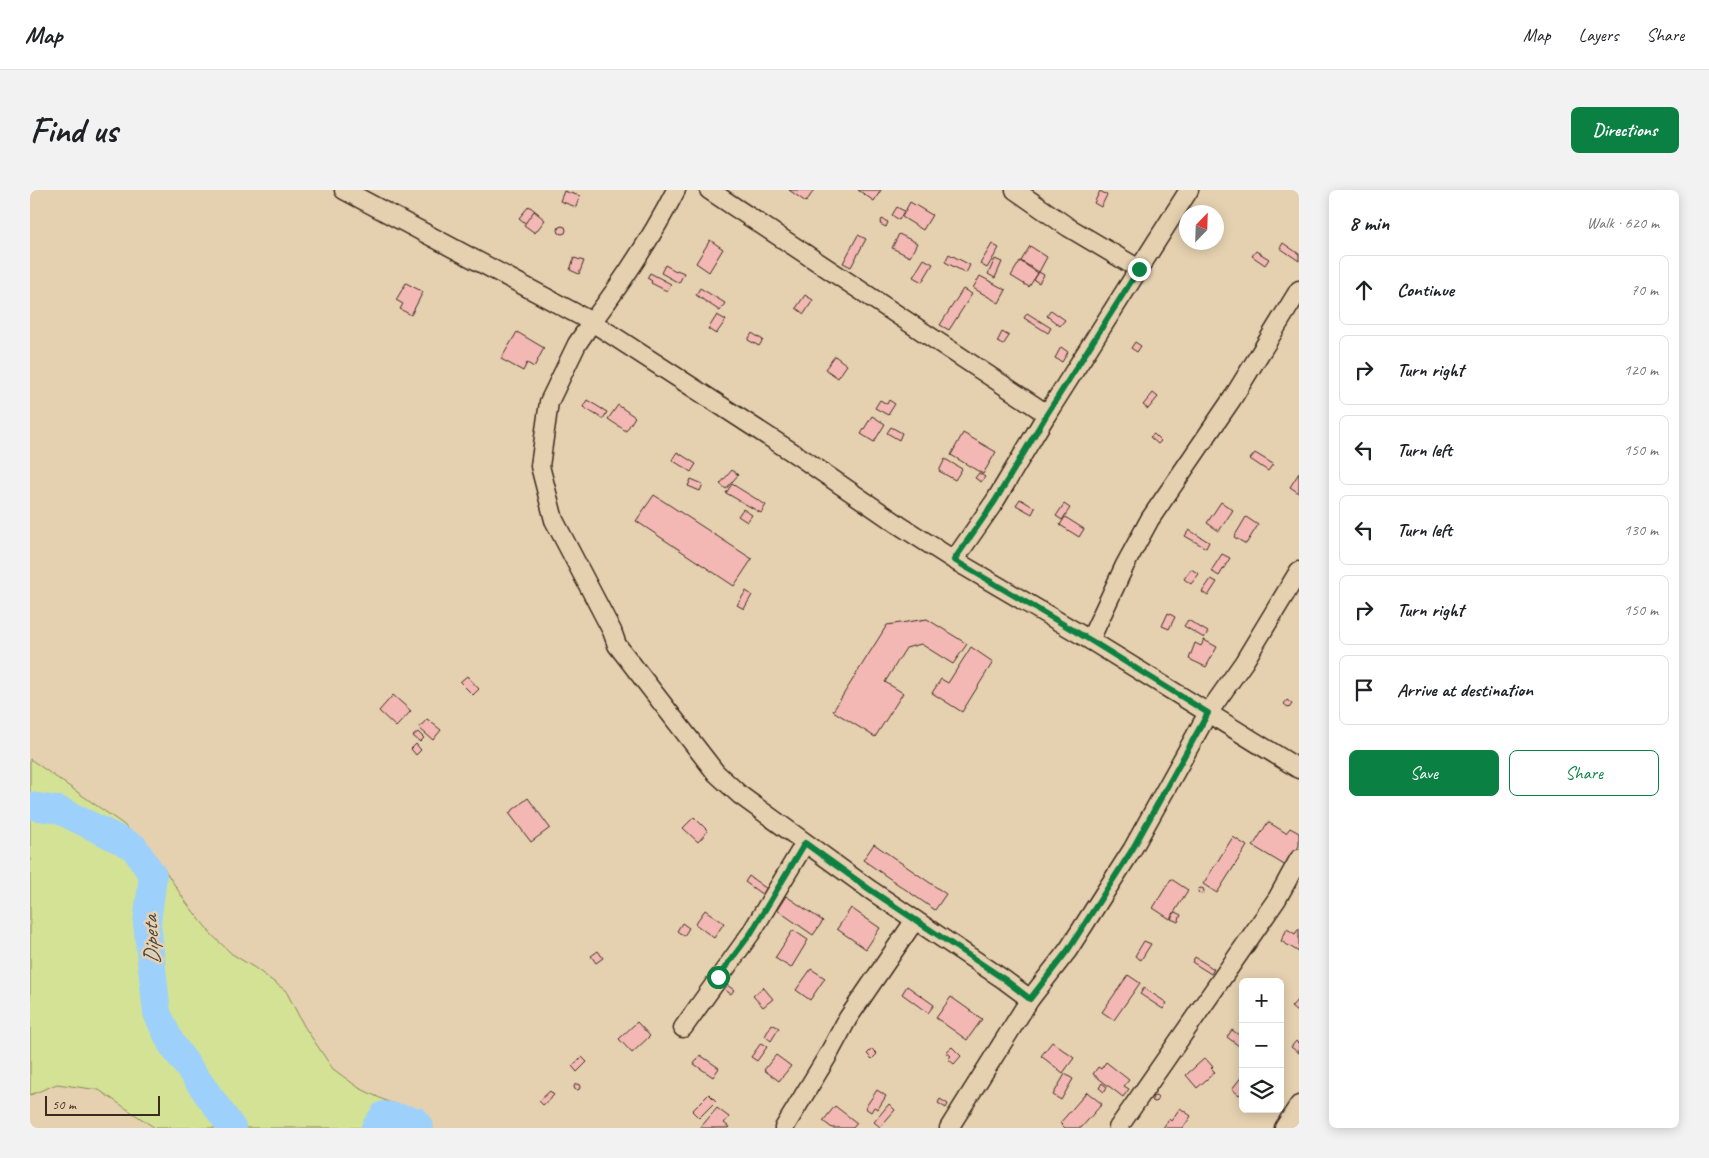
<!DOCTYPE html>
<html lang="en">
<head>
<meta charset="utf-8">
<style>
	:root { --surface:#fff; --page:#f2f2f2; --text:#202124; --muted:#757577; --line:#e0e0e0; --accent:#0b8043 }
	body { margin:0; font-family:Caveat,sans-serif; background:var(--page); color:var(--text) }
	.controls { position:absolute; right:15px; bottom:15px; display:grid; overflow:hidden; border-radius:8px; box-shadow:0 2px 12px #0003 }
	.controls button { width:45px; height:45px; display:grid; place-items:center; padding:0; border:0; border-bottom:1px solid var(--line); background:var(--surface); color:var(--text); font:25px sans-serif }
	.compass { position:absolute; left:1149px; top:15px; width:45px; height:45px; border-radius:50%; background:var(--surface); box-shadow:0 2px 12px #0003; rotate:23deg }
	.scale { position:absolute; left:15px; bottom:12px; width:115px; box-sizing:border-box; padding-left:5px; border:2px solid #3b2a1e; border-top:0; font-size:14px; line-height:18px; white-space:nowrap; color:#3b2a1e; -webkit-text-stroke:4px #e5d1b0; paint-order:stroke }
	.stop { position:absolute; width:15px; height:15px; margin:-11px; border:4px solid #0b8043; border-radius:50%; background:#fff }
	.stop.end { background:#0b8043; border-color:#fff; box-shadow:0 1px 5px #0008 }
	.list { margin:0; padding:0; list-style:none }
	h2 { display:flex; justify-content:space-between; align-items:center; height:65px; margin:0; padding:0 20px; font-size:21px }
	h2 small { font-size:16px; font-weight:400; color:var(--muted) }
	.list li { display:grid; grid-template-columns:32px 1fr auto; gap:15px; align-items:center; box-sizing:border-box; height:70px; margin:0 10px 10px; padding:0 10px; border:1px solid var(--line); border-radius:8px }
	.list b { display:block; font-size:19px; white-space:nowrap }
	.list em { font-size:16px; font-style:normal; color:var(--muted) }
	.actions { display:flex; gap:10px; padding:15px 20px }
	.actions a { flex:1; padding:11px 0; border:1px solid var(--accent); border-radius:8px; text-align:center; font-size:18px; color:var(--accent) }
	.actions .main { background:var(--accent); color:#fff }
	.icon { flex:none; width:28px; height:28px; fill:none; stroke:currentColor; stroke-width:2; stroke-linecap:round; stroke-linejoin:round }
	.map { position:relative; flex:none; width:1269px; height:938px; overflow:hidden; border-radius:8px }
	header { display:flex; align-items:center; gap:30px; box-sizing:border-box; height:70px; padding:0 25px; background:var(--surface); border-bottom:1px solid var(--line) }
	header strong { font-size:24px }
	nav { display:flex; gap:28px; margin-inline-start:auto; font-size:18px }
	.intro { display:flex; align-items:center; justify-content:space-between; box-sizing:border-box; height:120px; padding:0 30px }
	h1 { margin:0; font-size:35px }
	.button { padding:12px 22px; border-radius:8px; background:var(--accent); color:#fff; font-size:18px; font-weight:700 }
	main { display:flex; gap:30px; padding:0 30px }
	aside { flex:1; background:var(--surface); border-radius:8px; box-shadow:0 2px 12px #0003 }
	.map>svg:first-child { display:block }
</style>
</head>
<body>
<header>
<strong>Map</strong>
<nav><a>Map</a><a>Layers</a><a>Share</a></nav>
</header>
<div class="intro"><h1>Find us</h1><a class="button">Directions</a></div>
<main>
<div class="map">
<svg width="1269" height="938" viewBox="0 0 1269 938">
	<rect width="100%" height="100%" fill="#e5d1b0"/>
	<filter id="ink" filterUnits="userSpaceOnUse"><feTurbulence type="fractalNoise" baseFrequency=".02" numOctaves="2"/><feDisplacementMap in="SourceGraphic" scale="10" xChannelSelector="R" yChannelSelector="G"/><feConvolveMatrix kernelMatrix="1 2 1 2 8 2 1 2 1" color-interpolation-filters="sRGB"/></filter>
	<g filter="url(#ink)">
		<!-- green -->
		<polygon fill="#d3e295" stroke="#87865a" points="0,569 93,634 123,662 155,711 182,745 202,764 225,778 256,801 274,836 303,879 329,898 356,911 391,922 401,938 125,938 69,900 27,894 0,905"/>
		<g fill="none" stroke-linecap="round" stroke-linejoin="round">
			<!-- river -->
			<g stroke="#9dd1fb" stroke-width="28">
				<polyline points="0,616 29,620 104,657 123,686 117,733 127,823 141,853 202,938"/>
				<polyline points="345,938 354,925 386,931 390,938"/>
			</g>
		</g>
		<!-- building -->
		<g fill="#f3b8b4" stroke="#3b2a1e">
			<polygon points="759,0 784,0 776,12"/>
			<polygon points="828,0 851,0 844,11"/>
			<polygon points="534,1 550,6 546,17 530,11"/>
			<polygon points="1070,1 1077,5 1071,17 1064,13"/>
			<polygon points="880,12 902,25 893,40 872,27"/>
			<polygon points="499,16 509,24 499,36 489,28"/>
			<polygon points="867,17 874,21 869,30 862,25"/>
			<polygon points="504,21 515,30 505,43 494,35"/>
			<polygon points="852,29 858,32 856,37 850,34"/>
			<circle cx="532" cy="40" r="4"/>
			<polygon points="869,44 887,53 880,67 862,58"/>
			<polygon points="828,45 836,49 821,77 813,73"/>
			<polygon points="680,50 693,59 679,82 666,73"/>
			<polygon points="1253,53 1269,64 1269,71 1250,58"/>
			<polygon points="962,54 969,58 957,78 950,74"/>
			<polygon points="1000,56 1017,67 1009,82 991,71"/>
			<polygon points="1226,61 1239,69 1235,75 1222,66"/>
			<polygon points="919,64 940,75 936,83 915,72"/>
			<polygon points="544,68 554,71 549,84 540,80"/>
			<polygon points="894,69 903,74 892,92 883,87"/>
			<polygon points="965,69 972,72 965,88 958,84"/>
			<polygon points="990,71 1008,83 999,97 981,86"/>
			<polygon points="635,75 646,81 647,80 654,83 649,93 631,83"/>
			<polygon points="1009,82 1014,85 1009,93 1004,90"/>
			<polygon points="620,83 641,94 637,101 621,93 622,91 617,88"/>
			<polygon points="950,86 976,100 969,113 943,98"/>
			<polygon points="376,93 393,102 381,125 370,119 373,114 366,110"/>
			<polygon points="670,98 695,113 690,121 666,105"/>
			<polygon points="933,99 942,104 919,140 910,135"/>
			<polygon points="775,105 783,110 774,124 766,118"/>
			<polygon points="1021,120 1035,130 1030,136 1017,126"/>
			<polygon points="997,123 1021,138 1018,143 994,128"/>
			<polygon points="687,125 696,130 686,144 678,139"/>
			<polygon points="487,142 514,158 504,177 497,173 493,181 471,169"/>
			<polygon points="972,142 979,146 973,155 967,152"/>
			<polygon points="722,143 733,150 729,156 718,150"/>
			<polygon points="1105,152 1111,156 1107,162 1101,158"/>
			<polygon points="1031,157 1038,162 1032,172 1025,168"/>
			<polygon points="805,166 817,175 808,188 795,179"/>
			<polygon points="1123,203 1128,207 1118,219 1113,215"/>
			<polygon points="557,210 577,222 573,229 553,217"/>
			<polygon points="850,210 857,214 859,210 865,214 858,225 845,218"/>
			<polygon points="588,215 605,227 596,241 578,229"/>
			<polygon points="842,226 855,234 844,252 831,244"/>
			<polygon points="861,237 872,243 869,250 857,243"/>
			<polygon points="933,243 966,262 953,284 921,265"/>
			<polygon points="1124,244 1131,251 1128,254 1120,247"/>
			<polygon points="647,262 666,274 661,282 642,270"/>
			<polygon points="1225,263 1243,274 1238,281 1220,269"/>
			<polygon points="915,269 932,279 925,290 909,281"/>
			<polygon points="702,280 708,285 696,299 690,294"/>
			<polygon points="949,283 955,287 951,292 945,288"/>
			<polygon points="1269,283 1269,303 1260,297"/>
			<polygon points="661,289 673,294 670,301 658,296"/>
			<polygon points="702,294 736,315 731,323 696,303"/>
			<polygon points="624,305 722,369 704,396 606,331"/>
			<polygon points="990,309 1005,318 1002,324 986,315"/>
			<polygon points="1191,312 1203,320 1189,341 1177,333"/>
			<polygon points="1034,314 1040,318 1032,330 1026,326"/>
			<polygon points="713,319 722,325 717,332 708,326"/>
			<polygon points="1035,327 1054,339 1049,347 1030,335"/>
			<polygon points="1216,327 1228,335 1216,354 1204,347"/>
			<polygon points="1159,340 1179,352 1176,358 1155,346"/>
			<polygon points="1192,364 1200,368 1189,386 1181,381"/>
			<polygon points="1161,379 1169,384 1161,394 1154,389"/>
			<polygon points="1181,389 1187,392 1178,406 1172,402"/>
			<polygon points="716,401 722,405 714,419 707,415"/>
			<polygon points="1138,423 1145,427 1139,439 1132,436"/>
			<polygon points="897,429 937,454 923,474 891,454 876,458 855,492 873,503 845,547 803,521 857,435"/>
			<polygon points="1158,430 1178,442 1174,448 1154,436"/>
			<polygon points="1174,450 1187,457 1176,477 1159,469 1165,453 1171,456"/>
			<polygon points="941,457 963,472 932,522 902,503 911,489 918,493"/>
			<polygon points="437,486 449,499 443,505 430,492"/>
			<polygon points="363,505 381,521 366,537 349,521"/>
			<polygon points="1257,510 1262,514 1259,518 1254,514"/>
			<polygon points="397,529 411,540 403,550 389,538"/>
			<polygon points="388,542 394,548 390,552 383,546"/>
			<polygon points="386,554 391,560 386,565 381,559"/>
			<polygon points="498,608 520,638 501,652 479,623"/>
			<polygon points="664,627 678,641 668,652 653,638"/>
			<polygon points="1238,632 1256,643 1260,638 1269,643 1269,656 1256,676 1223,656"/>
			<polygon points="1203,647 1217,656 1187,703 1173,694"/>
			<polygon points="844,654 916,704 905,720 833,670"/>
			<polygon points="719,686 737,699 733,705 715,692"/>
			<polygon points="1141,689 1158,700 1140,729 1123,718"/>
			<circle cx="1171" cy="701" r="3"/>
			<polygon points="756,706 793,731 783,745 747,720"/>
			<polygon points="821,718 850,738 836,759 807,739"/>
			<polygon points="675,720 694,733 684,748 665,734"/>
			<polygon points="1145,722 1151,725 1148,732 1141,729"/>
			<polygon points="652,733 659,738 654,746 647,741"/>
			<polygon points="1269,738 1269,762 1251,751 1257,739 1265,744"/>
			<polygon points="763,740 778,750 761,778 745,768"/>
			<polygon points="1114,751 1121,754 1111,770 1105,766"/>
			<polygon points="568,761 573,768 566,773 561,766"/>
			<polygon points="1165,767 1184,779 1181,784 1162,772"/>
			<polygon points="781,779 795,788 780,810 766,800"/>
			<polygon points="1098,785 1110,793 1084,830 1072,822"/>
			<polygon points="697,795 704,800 701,804 695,800"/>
			<polygon points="877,796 904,815 898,823 872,804"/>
			<polygon points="733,797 743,809 733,817 723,806"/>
			<polygon points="1114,798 1137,813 1133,819 1110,804"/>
			<polygon points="921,807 952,829 937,850 906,828"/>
			<polygon points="1269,808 1269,819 1267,822 1261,817"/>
			<polygon points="607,832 620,846 602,863 589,849"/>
			<polygon points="742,834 749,838 741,851 735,846"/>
			<polygon points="1202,840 1213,848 1213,859 1197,847"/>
			<polygon points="1266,851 1269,854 1269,863 1261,857"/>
			<polygon points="1022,852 1044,868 1033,883 1011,866"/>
			<polygon points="731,853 737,857 727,871 721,867"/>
			<polygon points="922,857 931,866 924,874 918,869 921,866 916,862"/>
			<polygon points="842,859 847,864 842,869 837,864"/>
			<polygon points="670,865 689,878 683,887 664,874"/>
			<polygon points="746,865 761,876 749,891 734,880"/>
			<polygon points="552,867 557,872 547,882 542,876"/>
			<polygon points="1175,868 1183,877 1181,878 1185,882 1167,898 1156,885"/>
			<polygon points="1076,872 1099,890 1094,896 1099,899 1093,907 1063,884 1068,877 1071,879"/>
			<polygon points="1035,884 1043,889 1031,910 1023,905"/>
			<polygon points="1213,885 1213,901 1209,905 1202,899"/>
			<polygon points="1072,893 1077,897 1074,902 1069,898"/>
			<circle cx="547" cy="897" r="3"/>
			<polygon points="847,900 856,906 848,919 844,917 841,922 835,918"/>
			<polygon points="520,901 524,905 513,915 509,911"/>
			<polygon points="1057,902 1072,914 1051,938 1035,938 1030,933"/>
			<polygon points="679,904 686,911 669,928 662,921"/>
			<circle cx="1125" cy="909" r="3"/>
			<polygon points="910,909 918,914 916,918 908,913"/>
			<polygon points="859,914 865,920 850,937 844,932"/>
			<polygon points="805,916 827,933 823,938 802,938 793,931"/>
			<polygon points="687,918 699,927 694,933 699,937 698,938 670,938"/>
			<polygon points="1150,918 1161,926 1153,938 1133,938 1139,929 1141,931"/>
		</g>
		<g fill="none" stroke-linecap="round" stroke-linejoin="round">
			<defs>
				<g id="street">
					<polyline points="314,0 562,132 547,154 519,212 510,276 524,330 582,441 587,455 686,583 710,605 839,699 973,789 1000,809"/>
					<path d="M646 0C622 47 594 90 562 132L776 271 869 335 924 370 1060 450 1269 579"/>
					<polyline points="679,0 1017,224"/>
					<polyline points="985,0 1038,37 1109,79"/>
					<polyline points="924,370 965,311 1017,224 1159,0"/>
					<polyline points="1060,450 1095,375 1120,329 1202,209 1269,100"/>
					<polyline points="653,838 721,743 775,653"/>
					<polyline points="754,938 797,867 818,828 885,730"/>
					<polyline points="919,938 1000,809 1038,760 1102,660 1178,523 1214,472 1269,381"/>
					<polyline points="1088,938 1247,709 1269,669"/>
					<polyline points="1254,938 1269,915"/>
				</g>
			</defs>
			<!-- street casing -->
			<use href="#street" stroke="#3b2a1e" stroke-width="21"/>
			<!-- street -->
			<use href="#street" stroke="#e5d1b0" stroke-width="18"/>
		</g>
	</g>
	<g fill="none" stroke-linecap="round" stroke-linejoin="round" filter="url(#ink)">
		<!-- route -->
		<polyline stroke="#0b8043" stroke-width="6" points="688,787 721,743 775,653 839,699 974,789 1000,809 1038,760 1102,660 1178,523 1060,450 924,370 965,311 1017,224 1109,79"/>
	</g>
	<g text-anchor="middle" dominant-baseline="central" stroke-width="5" stroke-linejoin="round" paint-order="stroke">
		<!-- water labels -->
		<g font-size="22" font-style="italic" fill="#4a433f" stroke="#e5d1b0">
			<text transform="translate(121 750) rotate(-93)">Dipeta</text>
		</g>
	</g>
</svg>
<div class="controls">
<button>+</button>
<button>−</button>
<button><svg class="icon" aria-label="layers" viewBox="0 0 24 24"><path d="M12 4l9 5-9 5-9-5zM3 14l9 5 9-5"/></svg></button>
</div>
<svg class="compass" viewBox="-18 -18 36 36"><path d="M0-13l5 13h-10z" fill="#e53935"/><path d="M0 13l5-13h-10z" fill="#757577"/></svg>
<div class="scale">50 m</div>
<div class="stop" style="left:688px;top:787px"></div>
<div class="stop end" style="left:1109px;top:79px"></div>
</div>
<aside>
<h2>8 min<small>Walk · 620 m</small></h2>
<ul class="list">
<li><svg class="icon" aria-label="ahead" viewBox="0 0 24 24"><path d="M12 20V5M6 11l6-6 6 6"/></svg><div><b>Continue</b></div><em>70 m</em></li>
<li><svg class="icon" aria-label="right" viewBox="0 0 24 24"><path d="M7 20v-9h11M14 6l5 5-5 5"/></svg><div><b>Turn right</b></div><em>120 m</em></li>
<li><svg class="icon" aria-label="left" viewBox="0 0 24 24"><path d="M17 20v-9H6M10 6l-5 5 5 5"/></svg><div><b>Turn left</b></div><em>150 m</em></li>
<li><svg class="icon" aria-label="left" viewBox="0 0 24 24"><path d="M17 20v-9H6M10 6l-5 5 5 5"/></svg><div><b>Turn left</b></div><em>130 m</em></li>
<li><svg class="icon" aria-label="right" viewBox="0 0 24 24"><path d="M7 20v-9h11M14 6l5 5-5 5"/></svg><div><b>Turn right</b></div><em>150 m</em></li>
<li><svg class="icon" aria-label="arrive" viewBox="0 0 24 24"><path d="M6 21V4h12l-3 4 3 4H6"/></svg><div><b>Arrive at destination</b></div></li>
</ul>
<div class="actions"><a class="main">Save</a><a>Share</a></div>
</aside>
</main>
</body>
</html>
